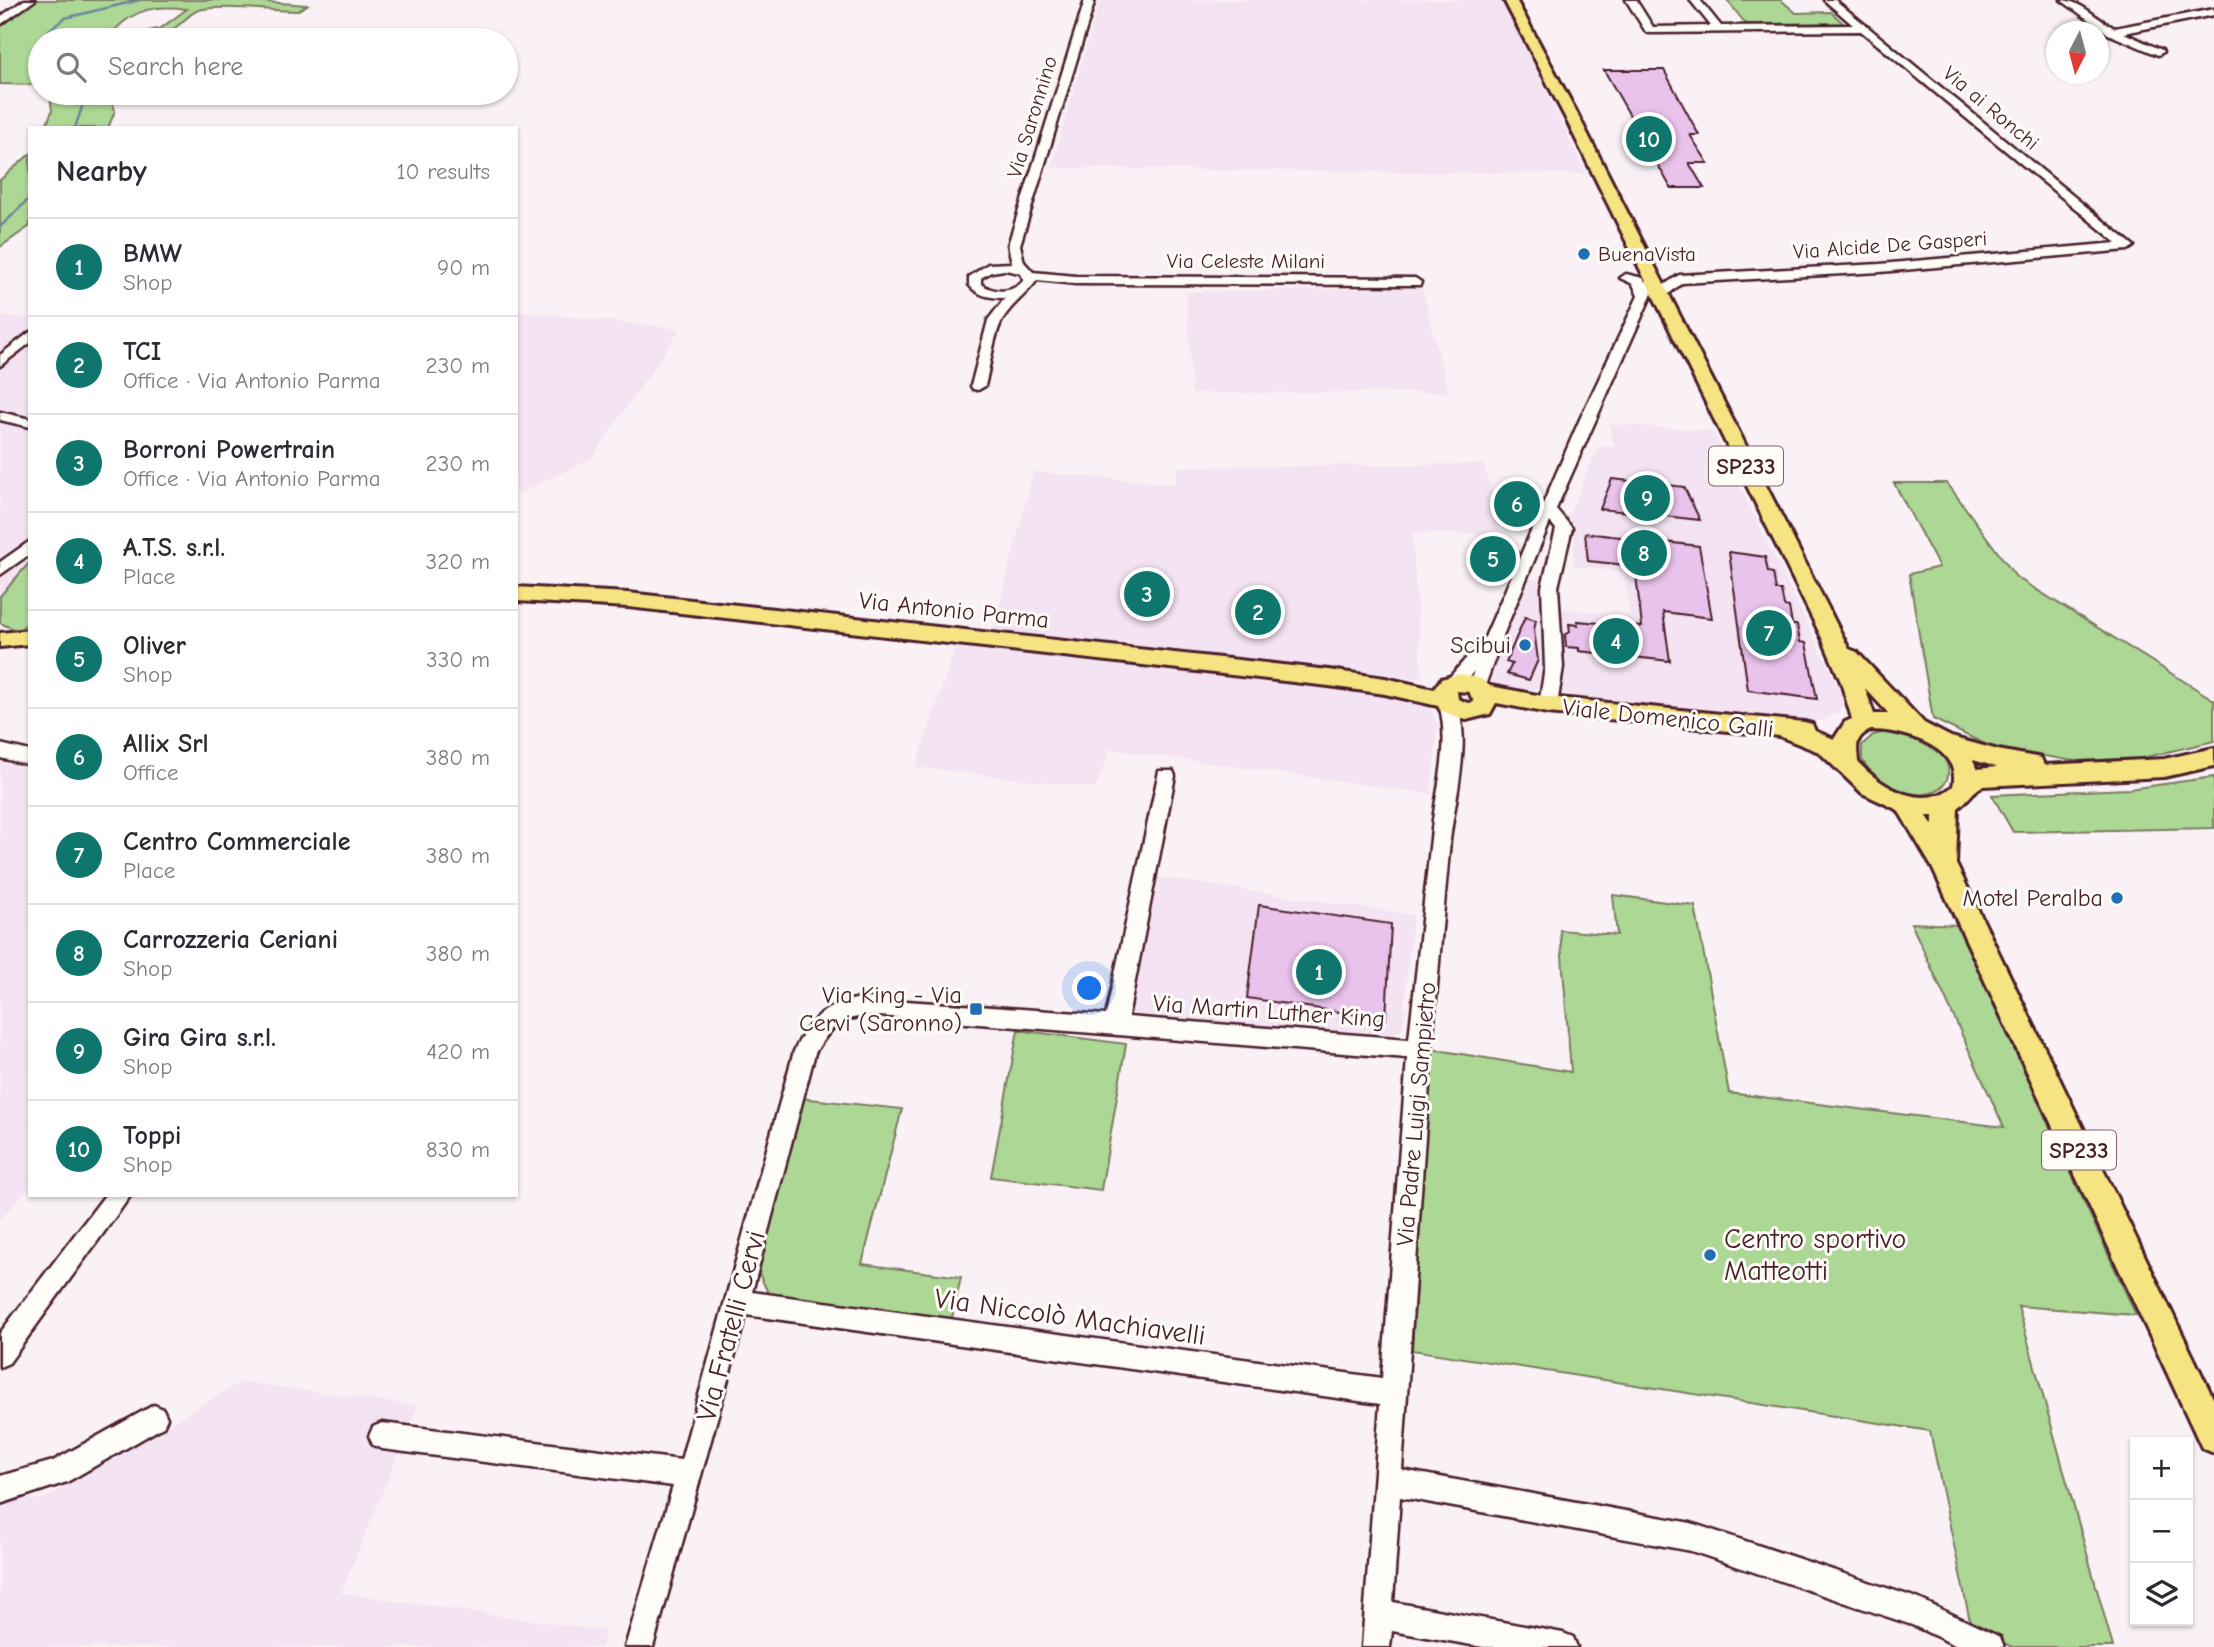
<!DOCTYPE html>
<html lang="en">
<head>
<meta charset="utf-8">
<style>
	:root { --surface:#fff; --page:#f2f2f3; --text:#2b2b33; --muted:#7c7c81; --line:#e1e1e2; --accent:#0f766e }
	body { margin:0; font-family:"Comic Neue",sans-serif; background:var(--page); color:var(--text) }
	.controls { position:absolute; right:21px; bottom:21px; display:grid; overflow:hidden; border-radius:0px; box-shadow:0 2px 5px #0004 }
	.controls button { width:63px; height:63px; display:grid; place-items:center; padding:0; border:0; border-bottom:2px solid var(--line); background:var(--surface); color:var(--text); font:35px sans-serif }
	.compass { position:absolute; left:2046px; top:21px; width:63px; height:63px; border-radius:50%; background:var(--surface); box-shadow:0 2px 5px #0004; rotate:186deg }
	.you { position:absolute; left:1090px; top:989px; width:24px; height:24px; margin:-18px; border:5px solid #fff; border-radius:50%; background:#1a73e8; box-shadow:0 0 0 10px #1a73e833 }
	.badge { display:grid; place-items:center; width:46px; height:46px; border-radius:50%; background:var(--accent); color:#fff; font-size:23px; font-weight:700 }
	.pin { position:absolute; translate:-50% -50%; border:4px solid #fff; box-shadow:0 2px 7px #0006 }
	.list { margin:0; padding:0; list-style:none }
	h2 { display:flex; justify-content:space-between; align-items:center; height:91px; margin:0; padding:0 28px; font-size:30px }
	h2 small { font-size:23px; font-weight:400; color:var(--muted) }
	.list li { display:grid; grid-template-columns:46px 1fr auto; gap:21px; align-items:center; box-sizing:border-box; height:98px; padding:0 28px; border-top:2px solid var(--line) }
	.list b { display:block; font-size:26px; white-space:nowrap }
	.list p { margin:0; font-size:23px; white-space:nowrap; color:var(--muted) }
	.list em { font-size:23px; font-style:normal; color:var(--muted) }
	.icon { flex:none; width:38px; height:38px; fill:none; stroke:currentColor; stroke-width:2; stroke-linecap:round; stroke-linejoin:round }
	.map { position:relative; flex:none; width:2214px; height:1647px; overflow:hidden }
	.search { position:absolute; background:var(--surface); box-shadow:0 2px 5px #0004; left:28px; top:28px; width:490px; height:77px; display:flex; align-items:center; gap:18px; box-sizing:border-box; padding:0 24px; border-radius:38px; color:var(--muted); font-size:26px }
	.panel { position:absolute; background:var(--surface); box-shadow:0 2px 5px #0004; left:28px; top:126px; width:490px; height:1071px; border-radius:0px }
	.map>svg:first-child { display:block }
</style>
</head>
<body>
<div class="map">
<svg width="2214" height="1647" viewBox="0 0 2214 1647">
	<rect width="100%" height="100%" fill="#f9f1f5"/>
	<filter id="ink" filterUnits="userSpaceOnUse"><feTurbulence type="fractalNoise" baseFrequency=".0143" numOctaves="2"/><feDisplacementMap in="SourceGraphic" scale="14" xChannelSelector="R" yChannelSelector="G"/><feConvolveMatrix kernelMatrix="1 2 1 2 8 2 1 2 1" color-interpolation-filters="sRGB"/></filter>
	<g filter="url(#ink)">
		<!-- built -->
		<g fill="#f4e3f2">
			<polygon points="1100,0 1500,0 1508,11 1586,174 1051,168"/>
			<polygon points="1422,288 1448,392 1192,393 1186,292"/>
			<polygon points="516,311 680,329 591,459 516,494"/>
			<polygon points="0,316 30,318 30,630 18,631 0,623"/>
			<polygon points="1609,424 1713,431 1840,691 1842,703 1838,713 1820,721 1806,721 1561,697 1554,688 1556,608 1630,616 1624,572 1574,566 1574,523 1567,520 1598,447 1615,447"/>
			<polygon points="1484,464 1502,535 1412,532 1422,679 993,634 1033,472 1175,484 1178,467"/>
			<polygon points="1531,578 1545,582 1542,616 1549,664 1543,684 1527,693 1499,687 1486,679"/>
			<polygon points="956,646 1411,695 1427,703 1438,725 1431,794 1110,749 1096,788 916,767"/>
			<polygon points="0,762 30,770 30,1186 0,1220"/>
			<polygon points="1156,877 1413,915 1402,1031 1390,1034 1140,1020 1132,1011"/>
			<polygon points="241,1382 418,1406 341,1593 606,1631 601,1647 0,1647 0,1512 7,1501 44,1499"/>
		</g>
		<!-- green -->
		<g fill="#acd795" stroke="#7b7b60" stroke-width="2">
			<path d="M36 0H238L307 5 297 11C267 11 233 5 203 9 182 12 178 42 145 32L161 28 187 9C158 5 135 8 114 31L66 30 65 40H40V85L0 84V27Z"/>
			<polygon points="1727,0 1781,0 1796,13 1831,12 1843,23 1746,24"/>
			<polygon points="50,93 110,93 115,111 108,128 45,128 52,111"/>
			<polygon points="30,154 30,226 0,247 0,180"/>
			<polygon points="1894,483 1947,483 2016,577 2214,700 2214,741 2142,758 2074,761 1991,747 1933,719 1909,574 1939,567"/>
			<polygon points="30,562 30,621 18,631 0,623 0,596"/>
			<path d="M1886 732C1909 734 1941 741 1948 767 1949 774 1947 782 1942 787 1917 807 1875 782 1862 760V745L1873 735Z"/>
			<polygon points="2214,777 2214,828 2013,832 1992,795 2129,789"/>
			<polygon points="1613,895 1695,906 1729,1093 2004,1127 1911,923 1957,925 2136,1315 2018,1306 2113,1647 2012,1647 1971,1626 1930,1431 1412,1350 1431,1049 1571,1072 1560,930 1617,935"/>
			<polygon points="1018,1030 1126,1044 1101,1190 991,1177"/>
			<polygon points="800,1098 902,1109 862,1264 961,1277 952,1318 769,1295 755,1265"/>
		</g>
		<g fill="none" stroke-linecap="round" stroke-linejoin="round">
			<!-- stream -->
			<g stroke="#6d879b" stroke-width="2.5">
				<polyline points="51,40 49,30 65,18 140,0"/>
				<polyline points="75,128 82,107 78,93"/>
				<polyline points="0,227 30,198"/>
			</g>
		</g>
		<!-- building -->
		<g fill="#eac3ec" stroke="#4a1f2b" stroke-width="2">
			<polygon points="1604,70 1664,70 1699,135 1690,135 1708,163 1689,163 1704,188 1671,188"/>
			<polygon points="1612,479 1684,487 1700,520 1600,509"/>
			<polygon points="1585,533 1699,546 1712,618 1663,612 1670,661 1579,651 1579,648 1566,647 1565,635 1570,632 1569,624 1578,625 1577,621 1642,627 1635,566 1588,561"/>
			<polygon points="1729,552 1765,557 1768,572 1773,573 1776,590 1781,590 1784,606 1789,607 1792,625 1797,625 1800,642 1806,643 1817,699 1748,690"/>
			<polygon points="1525,617 1536,620 1534,630 1538,660 1529,680 1507,674 1512,664 1506,662"/>
			<polygon points="1259,905 1391,924 1386,1019 1247,998"/>
		</g>
		<g fill="none" stroke-linecap="round" stroke-linejoin="round">
			<defs>
				<g id="minor">
					<polygon points="24,0 35,0 0,25 0,17"/>
					<path d="M1085 0H1095L1020 245 1024 262 1033 272 1076 276 1415 278 1421 282 1420 285 1076 284 1037 280C1027 294 1014 302 1004 317 994 332 990 367 985 386L978 390 973 389 971 386 988 320 1005 298C991 298 978 296 969 285V277L988 264 1012 263 1008 245ZM1005 270 1020 273 1024 280C1013 293 996 294 981 284V278L991 272Z"/>
					<polygon points="1626,0 1636,0 1653,27 1711,26 1690,0 1700,0 1721,26 1853,25 1824,0 1835,0 2134,246 2128,250 1880,272 1682,283 1665,297 1655,297 1655,291 1679,275 1880,264 2117,243 1861,31 1650,33 1646,32"/>
					<path d="M2061 0C2081 0 2097 20 2115 28L2214 9V15L2124 33 2162 50 2163 52 2158 55 2108 34Z"/>
					<polygon points="1626,274 1643,278 1645,282 1648,275 1653,274 1659,278 1556,509 1572,528 1558,587 1563,667 1557,705 1554,709 1542,709 1539,705 1545,667 1542,587 1556,529 1550,522 1504,633 1483,691 1471,691 1468,687 1474,671 1460,687 1448,687 1445,683 1448,679 1485,637 1580,419 1638,296 1633,284 1620,278"/>
					<polygon points="30,332 30,343 0,366 0,355"/>
					<polygon points="0,412 30,419 30,427 0,420"/>
					<polygon points="30,541 30,554 0,575 0,562"/>
					<path d="M1448 698 1454 700C1474 733 1454 802 1450 841 1430 1050 1416 1260 1402 1470L1691 1523 1917 1598 2000 1637 2004 1647H1959L1912 1625 1691 1551 1400 1497 1393 1602 1563 1633 1573 1637 1577 1647H1483L1392 1631 1390 1647H1362L1380 1404 746 1315 653 1647H625L673 1486 382 1449 373 1445 369 1436 373 1427 382 1423 681 1460 794 1051C809 1019 828 1001 864 998L1106 1015 1159 771H1173L1175 776 1128 1017 1409 1039C1417 966 1425 893 1433 820 1438 782 1450 743 1439 704L1442 700ZM879 1016 1407 1058 1382 1378 752 1292 815 1053C834 1022 842 1016 879 1016Z"/>
					<polygon points="0,744 30,751 30,765 0,758"/>
					<polygon points="105,1195 131,1195 9,1363 0,1367 0,1333"/>
					<polygon points="154,1405 163,1409 167,1418 163,1427 67,1482 0,1504 0,1476 53,1461"/>
				</g>
				<g id="major">
					<path d="M1504 0H1516L1578 115 1849 649 1857 652 1924 723 1951 737 1998 750 2041 758 2044 765 2164 759 2214 748V766L2164 777 1983 786C1973 790 1968 801 1958 808L1956 864 2214 1400V1453L2202 1448 1932 867 1898 810 1862 793 1819 752 1779 736 1548 713 1496 703 1490 714 1466 720 1440 710 1438 706 1385 694 1329 686 628 607 516 601V587L628 593 1329 670 1385 678 1434 689 1441 679 1460 674 1481 679 1490 686 1548 697 1804 722 1812 724 1815 731 1834 739 1845 722 1852 719 1841 682 1822 638 1564 115ZM1865 688 1889 714H1874ZM1457 691 1469 692 1474 702 1468 703 1458 699ZM1871 730C1900 730 1963 746 1953 786 1924 812 1880 787 1858 762 1857 746 1854 737 1871 730ZM1973 760 1997 767 1977 769ZM1926 815H1933V825Z"/>
					<polygon points="30,630 30,644 0,647 0,633"/>
				</g>
			</defs>
			<!-- minor casing -->
			<use href="#minor" stroke="#4a1f2b" stroke-width="5"/>
			<!-- major casing -->
			<use href="#major" stroke="#4a1f2b" stroke-width="6"/>
			<!-- minor -->
			<use href="#minor" fill="#fdfcf7" fill-rule="evenodd"/>
			<!-- major -->
			<use href="#major" fill="#f6e381" fill-rule="evenodd"/>
		</g>
	</g>
	<!-- markers -->
	<g fill="#1f6fb2" stroke="#fdfcf7" stroke-width="2.5">
		<circle cx="1584" cy="254" r="7"/>
		<circle cx="1525" cy="645" r="7"/>
		<circle cx="2117" cy="898" r="7"/>
		<rect x="969" y="1002" width="14" height="14" rx="3.5"/>
		<circle cx="1710" cy="1255" r="7"/>
	</g>
	<g text-anchor="middle" dominant-baseline="central" stroke-width="6" stroke-linejoin="round" paint-order="stroke">
		<!-- far-street labels -->
		<g font-size="21" fill="#4a1f2b" stroke="#fdfcf7">
			<text transform="translate(1991 108) rotate(40)">Via ai Ronchi</text>
			<text transform="translate(1032 117) rotate(-73)">Via Saronnino</text>
			<text transform="translate(1890 245) rotate(-4)">Via Alcide De Gasperi</text>
			<text x="1246" y="261">Via Celeste Milani</text>
		</g>
		<!-- far-poi labels -->
		<g font-size="21" fill="#4a1f2b" stroke="#fdfcf7" text-anchor="start">
			<text x="1598" y="254">BuenaVista</text>
		</g>
		<!-- shield labels -->
		<g fill="#fdfcf7" stroke="#806168" stroke-width="2">
			<rect x="1709" y="446.5" width="74" height="39" rx="5"/>
			<rect x="2042" y="1130.5" width="74" height="39" rx="5"/>
		</g>
		<g font-size="23" font-weight="bold" fill="#4a1f2b">
			<text x="1746" y="466">SP233</text>
			<text x="2079" y="1150">SP233</text>
		</g>
		<!-- street labels -->
		<g font-size="24" fill="#4a1f2b" stroke="#fdfcf7">
			<text transform="translate(954 610) rotate(6)">Via Antonio Parma</text>
			<text transform="translate(1668 718) rotate(6)">Viale Domenico Galli</text>
			<text transform="translate(1269 1011) rotate(4)">Via Martin Luther King</text>
			<text transform="translate(1416 1114) rotate(-85)">Via Padre Luigi Sampietro</text>
		</g>
		<!-- poi labels -->
		<g font-size="24" fill="#4a1f2b" stroke="#fdfcf7" text-anchor="end">
			<text x="1511" y="645">Scibui</text>
			<text x="2103" y="898">Motel Peralba</text>
			<text x="962" y="995">Via King - Via<tspan x="962" dy="28">Cervi (Saronno)</tspan></text>
		</g>
		<!-- near-poi labels -->
		<g font-size="28" fill="#4a1f2b" stroke="#fdfcf7" text-anchor="start">
			<text x="1724" y="1239">Centro sportivo<tspan x="1724" dy="32">Matteotti</tspan></text>
		</g>
		<!-- near-street labels -->
		<g font-size="28" fill="#4a1f2b" stroke="#fdfcf7">
			<text transform="translate(1070 1317) rotate(8)">Via Niccolò Machiavelli</text>
			<text transform="translate(731 1326) rotate(-75)">Via Fratelli Cervi</text>
		</g>
	</g>
</svg>
<div class="controls">
<button>+</button>
<button>−</button>
<button><svg class="icon" aria-label="layers" viewBox="0 0 24 24"><path d="M12 4l9 5-9 5-9-5zM3 14l9 5 9-5"/></svg></button>
</div>
<svg class="compass" viewBox="-18 -18 36 36"><path d="M0-13l5 13h-10z" fill="#e53935"/><path d="M0 13l5-13h-10z" fill="#7c7c81"/></svg>
<div class="you"></div>
<div class="pin badge" style="left:1319px;top:972px">1</div>
<div class="pin badge" style="left:1258px;top:612px">2</div>
<div class="pin badge" style="left:1147px;top:594px">3</div>
<div class="pin badge" style="left:1616px;top:641px">4</div>
<div class="pin badge" style="left:1493px;top:559px">5</div>
<div class="pin badge" style="left:1517px;top:504px">6</div>
<div class="pin badge" style="left:1769px;top:633px">7</div>
<div class="pin badge" style="left:1644px;top:553px">8</div>
<div class="pin badge" style="left:1647px;top:498px">9</div>
<div class="pin badge" style="left:1649px;top:139px">10</div>
<div class="search"><svg class="icon" aria-label="search" viewBox="0 0 24 24"><circle cx="10" cy="10" r="6"/><path d="M15 15l6 6"/></svg>Search here</div>
<section class="panel">
<h2>Nearby<small>10 results</small></h2>
<ul class="list">
<li><span class="badge">1</span><div><b>BMW</b><p>Shop</p></div><em>90 m</em></li>
<li><span class="badge">2</span><div><b>TCI</b><p>Office · Via Antonio Parma</p></div><em>230 m</em></li>
<li><span class="badge">3</span><div><b>Borroni Powertrain</b><p>Office · Via Antonio Parma</p></div><em>230 m</em></li>
<li><span class="badge">4</span><div><b>A.T.S. s.r.l.</b><p>Place</p></div><em>320 m</em></li>
<li><span class="badge">5</span><div><b>Oliver</b><p>Shop</p></div><em>330 m</em></li>
<li><span class="badge">6</span><div><b>Allix Srl</b><p>Office</p></div><em>380 m</em></li>
<li><span class="badge">7</span><div><b>Centro Commerciale</b><p>Place</p></div><em>380 m</em></li>
<li><span class="badge">8</span><div><b>Carrozzeria Ceriani</b><p>Shop</p></div><em>380 m</em></li>
<li><span class="badge">9</span><div><b>Gira Gira s.r.l.</b><p>Shop</p></div><em>420 m</em></li>
<li><span class="badge">10</span><div><b>Toppi</b><p>Shop</p></div><em>830 m</em></li>
</ul>
</section>
</div>
</body>
</html>
